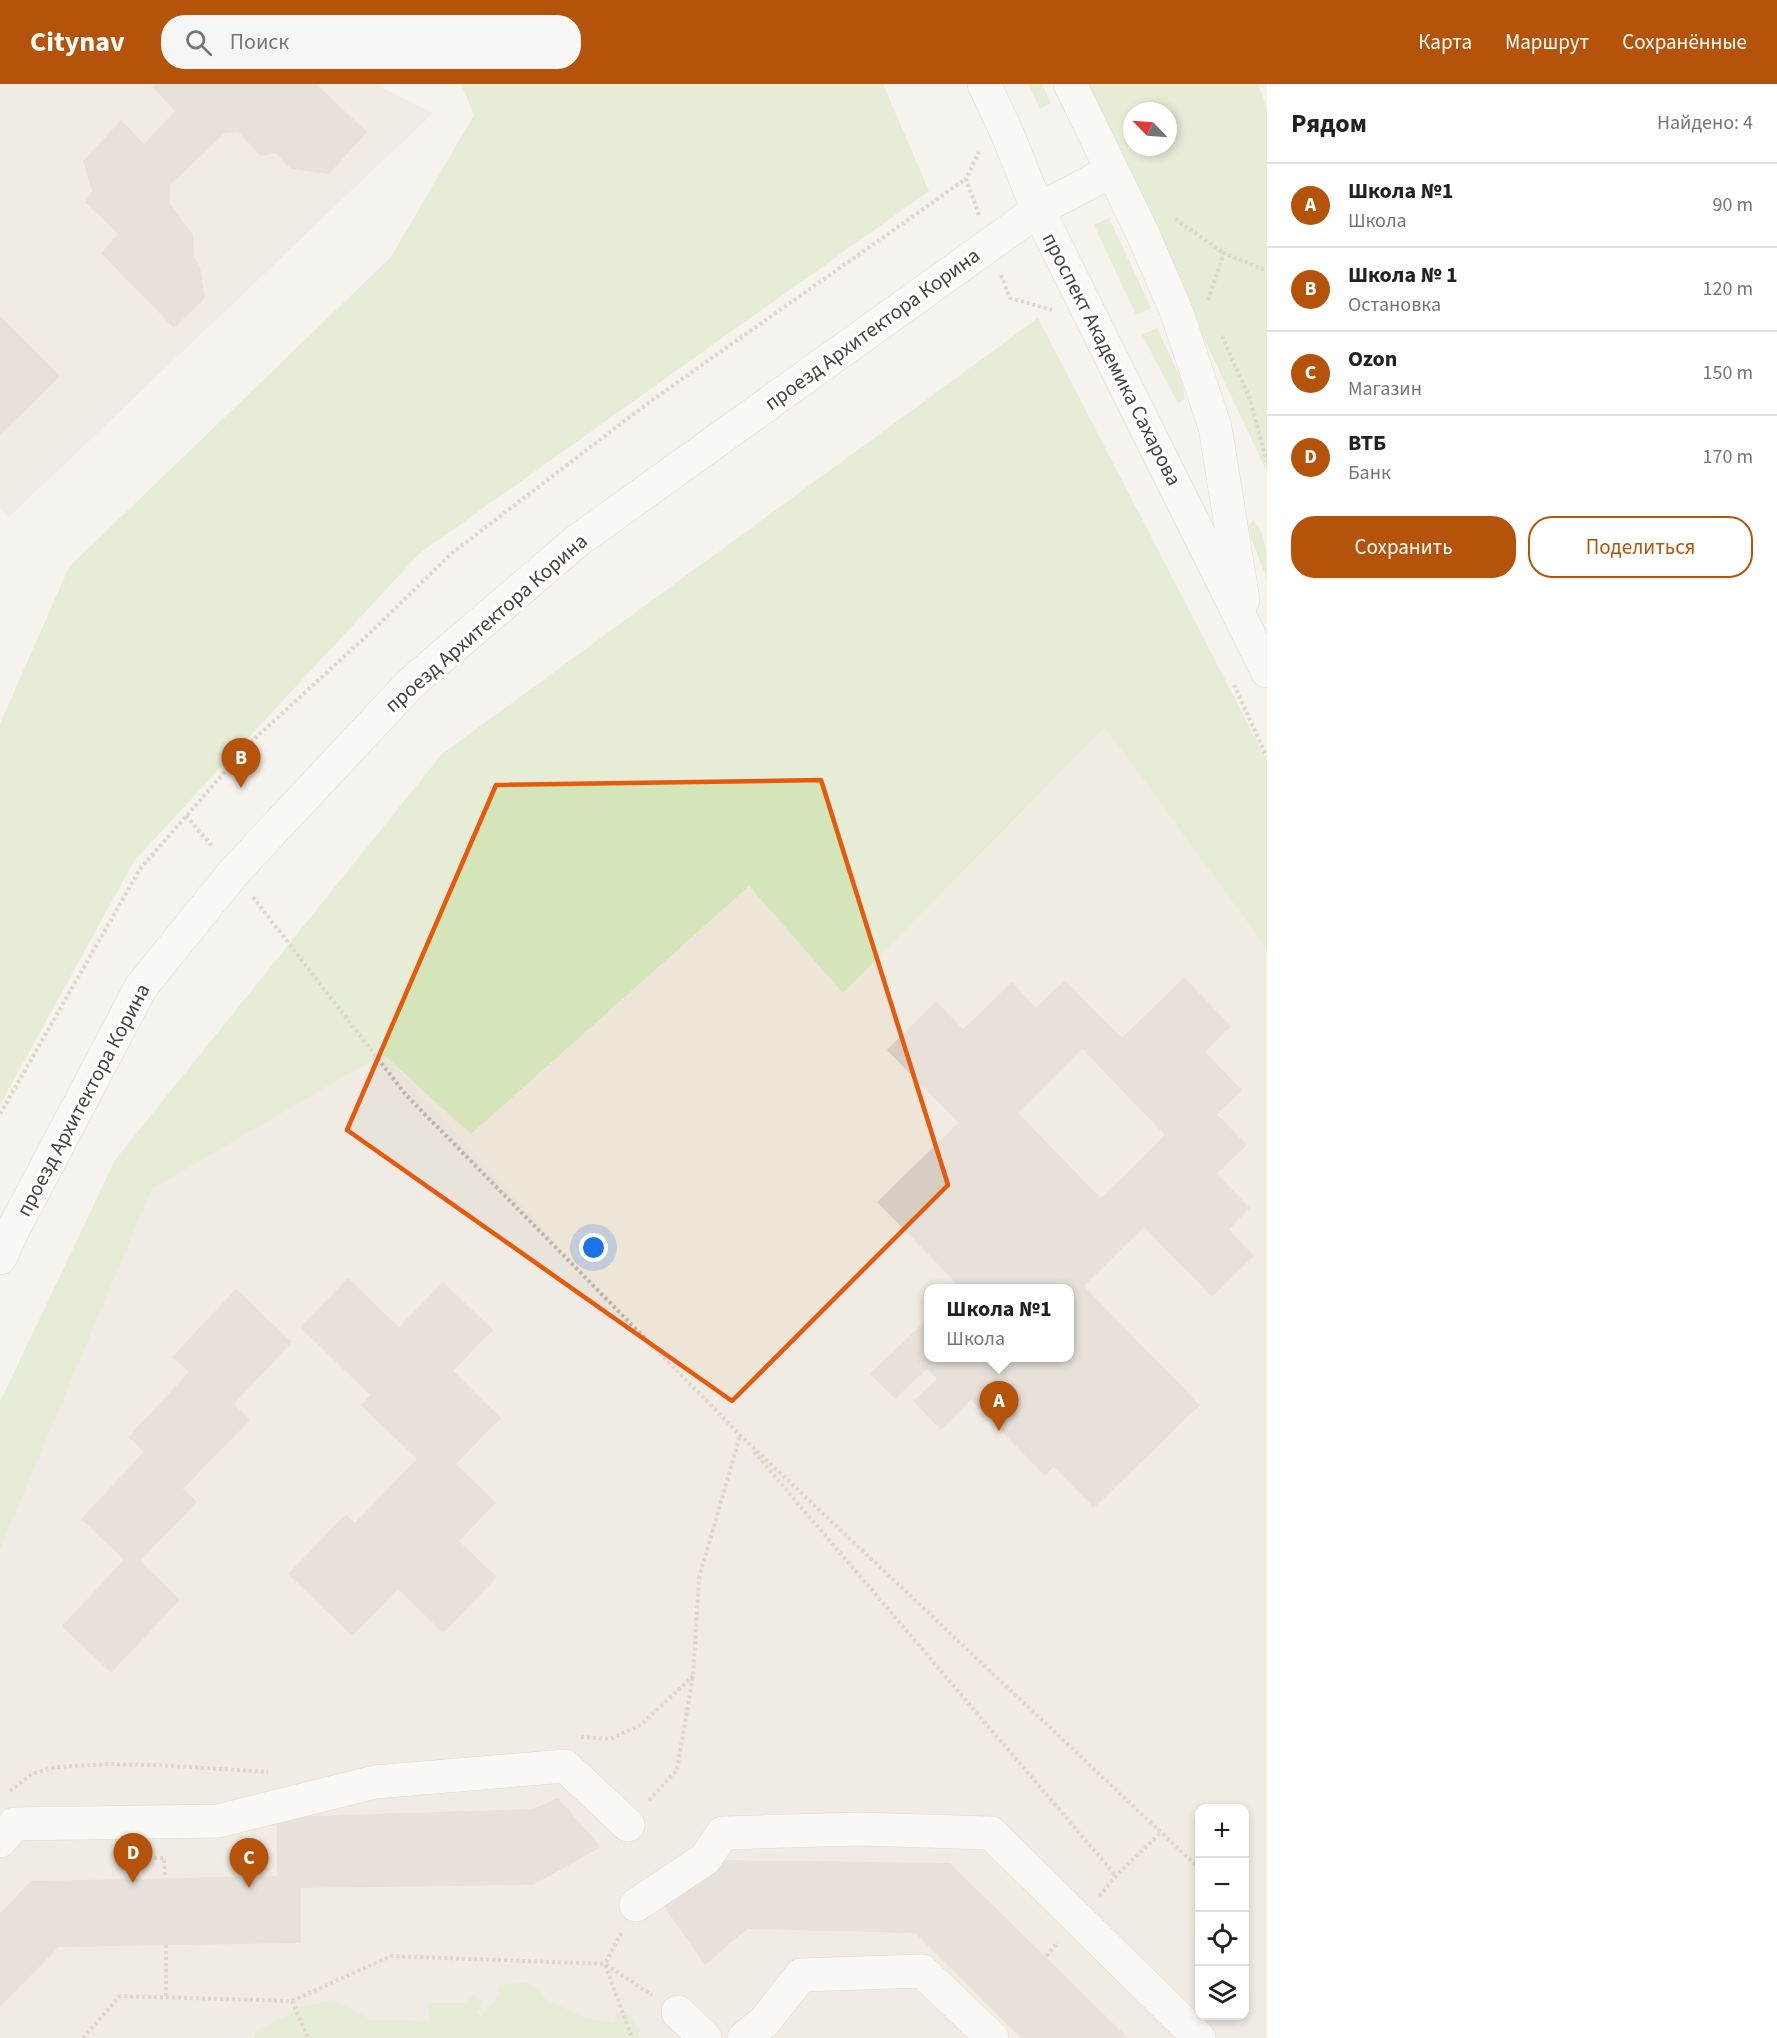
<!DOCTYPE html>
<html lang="ru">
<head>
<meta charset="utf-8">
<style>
	:root { --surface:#fff; --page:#f6f6f6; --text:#202124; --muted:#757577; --line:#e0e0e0; --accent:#b45309 }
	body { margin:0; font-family:"Source Sans 3",sans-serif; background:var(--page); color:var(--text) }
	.controls { position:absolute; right:18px; bottom:18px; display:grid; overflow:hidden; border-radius:12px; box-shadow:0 3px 9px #0003 }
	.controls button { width:54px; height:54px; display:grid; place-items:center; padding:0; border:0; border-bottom:2px solid var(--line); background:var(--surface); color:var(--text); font:30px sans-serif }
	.compass { position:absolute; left:1123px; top:18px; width:54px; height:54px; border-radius:50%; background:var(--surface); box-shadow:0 3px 9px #0003; rotate:295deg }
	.you { position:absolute; left:594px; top:1164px; width:21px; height:21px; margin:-15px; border:4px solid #fff; border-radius:50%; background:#1a73e8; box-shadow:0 0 0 9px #1a73e833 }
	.badge { display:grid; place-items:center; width:39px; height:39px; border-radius:50%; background:var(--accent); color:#fff; font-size:20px; font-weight:700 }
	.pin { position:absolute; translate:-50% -50px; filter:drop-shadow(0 2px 3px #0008) }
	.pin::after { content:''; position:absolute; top:32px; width:21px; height:18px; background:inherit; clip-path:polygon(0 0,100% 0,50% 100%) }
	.popup { position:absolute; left:924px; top:1200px; width:150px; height:78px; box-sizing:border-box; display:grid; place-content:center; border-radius:12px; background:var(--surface); filter:drop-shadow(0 2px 4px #0005); font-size:20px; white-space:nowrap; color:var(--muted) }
	.popup b { font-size:22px; color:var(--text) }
	.popup::after { content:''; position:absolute; left:50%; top:100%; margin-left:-12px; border:12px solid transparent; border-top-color:var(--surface) }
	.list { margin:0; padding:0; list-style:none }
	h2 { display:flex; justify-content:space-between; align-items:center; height:78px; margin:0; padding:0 24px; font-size:26px }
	h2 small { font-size:20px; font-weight:400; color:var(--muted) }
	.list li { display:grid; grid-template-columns:39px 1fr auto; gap:18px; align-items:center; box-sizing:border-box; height:84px; padding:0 24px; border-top:2px solid var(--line) }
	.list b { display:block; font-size:22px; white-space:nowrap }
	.list p { margin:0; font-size:20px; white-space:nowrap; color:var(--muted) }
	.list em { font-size:20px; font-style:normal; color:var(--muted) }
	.actions { display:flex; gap:12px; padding:18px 24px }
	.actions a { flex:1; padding:14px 0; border:2px solid var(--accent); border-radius:24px; text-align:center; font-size:21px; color:var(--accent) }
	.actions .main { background:var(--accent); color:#fff }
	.icon { flex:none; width:33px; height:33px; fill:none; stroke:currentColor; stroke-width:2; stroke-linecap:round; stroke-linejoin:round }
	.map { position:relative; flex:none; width:1267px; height:1954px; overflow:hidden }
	header { display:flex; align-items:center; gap:36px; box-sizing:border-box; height:84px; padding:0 30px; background:var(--accent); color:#fff }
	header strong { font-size:28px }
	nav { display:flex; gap:33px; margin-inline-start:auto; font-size:21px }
	.search { width:420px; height:54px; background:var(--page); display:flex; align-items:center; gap:15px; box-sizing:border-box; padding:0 21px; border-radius:24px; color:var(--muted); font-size:22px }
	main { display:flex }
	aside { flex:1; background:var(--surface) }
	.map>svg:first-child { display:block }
</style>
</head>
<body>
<header>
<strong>Citynav</strong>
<div class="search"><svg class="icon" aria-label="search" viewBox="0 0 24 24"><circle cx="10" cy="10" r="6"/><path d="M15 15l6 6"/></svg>Поиск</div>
<nav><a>Карта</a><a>Маршрут</a><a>Сохранённые</a></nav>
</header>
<main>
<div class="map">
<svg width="1267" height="1954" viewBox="0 0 1267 1954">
	<rect width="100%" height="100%" fill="#f5f2ed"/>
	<!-- residential -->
	<g fill="#e8e3db" fill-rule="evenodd">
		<polygon points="0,0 375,0 433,29 9,433 0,426"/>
		<path d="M1267 869V1954H0V1466L152 1105 383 970ZM928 1204H1070V1274H928ZM1200 1724H1244V1932H1200Z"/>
	</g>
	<!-- education -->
	<path fill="#ece5d8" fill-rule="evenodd" d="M1085 325 1267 677V1930L1245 1905 1244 1724H1200L1199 1857 383 970ZM928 1204H1070V1274H928Z"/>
	<!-- green -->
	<g fill="#d4e5ba" fill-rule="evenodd">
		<polygon points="461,0 883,0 929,107 420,469 134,777 0,1021 0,640 69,483 391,173 474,31"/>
		<polygon points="1028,0 1042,0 1051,19 1040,25"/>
		<path d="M1084 0H1258L1267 24V388ZM1132 27H1168V63H1132Z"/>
		<polygon points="1109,134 1151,224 1136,231 1094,141"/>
		<polygon points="1038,234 1267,677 1267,869 1264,861 1105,643 843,909 749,802 471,1050 383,970 152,1105 0,1466 0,1318 115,1076 442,670"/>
		<polygon points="1157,244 1182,297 1185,315 1178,319 1142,251"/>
		<path d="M1253 436C1267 449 1267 475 1267 496L1252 457 1249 442Z"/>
		<polygon points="524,1898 539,1904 545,1915 585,1934 615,1939 617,1928 627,1928 638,1943 640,1954 254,1954 256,1947 304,1922 333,1916 372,1936 429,1937 428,1919 464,1919 473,1910 482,1918 476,1928 481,1933 498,1913 499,1901"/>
	</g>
	<!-- building -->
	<g fill="#d6cdc3" fill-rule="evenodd">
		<polygon points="156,0 316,0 367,48 329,90 291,85 275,69 261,72 238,48 225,49 170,101 170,120 193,151 194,173 200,183 205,214 174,244 101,169 118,150 85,118 92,107 83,77 121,36 144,60 175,27 153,4"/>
		<polygon points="0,232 60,292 0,351"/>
		<path d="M1184 893 1231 942 1205 968 1242 1006 1217 1030 1247 1061 1217 1090 1250 1124 1229 1145 1254 1172 1212 1213 1144 1143 1084 1202 1200 1321 1094 1424 1054 1383 1045 1392 971 1316 941 1346 913 1317 937 1295 927 1285 895 1315 870 1290 928 1234V1274H1070V1204H958L960 1203 877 1118 958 1039 887 966 936 917 963 945 1012 898 1036 924 1065 896 1122 954ZM1082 965 1165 1051 1101 1114 1018 1029Z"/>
		<polygon points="348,1194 399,1243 443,1198 493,1246 453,1287 501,1334 456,1380 496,1419 459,1457 497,1493 443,1549 398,1505 352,1552 288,1490 346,1430 355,1439 417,1375 361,1321 370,1311 300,1243"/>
		<polygon points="236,1205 292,1258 234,1320 250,1336 183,1405 197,1418 140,1477 180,1516 111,1589 62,1542 124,1476 81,1435 144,1368 128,1353 189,1288 172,1273"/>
		<polygon points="558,1714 601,1763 533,1801 301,1804 301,1859 59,1863 0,1923 0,1829 31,1797 277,1792 277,1733 533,1725"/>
		<polygon points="720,1776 950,1779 1128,1954 1021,1954 915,1849 747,1845 705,1881 662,1820"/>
	</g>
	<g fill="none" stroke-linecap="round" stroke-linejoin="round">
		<defs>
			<g id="minor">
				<polyline points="984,0 1007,49 1038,126 1267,587"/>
				<polyline points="1070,0 1142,148 1177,229 1215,343 1243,516"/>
				<polyline points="0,1174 13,1146 141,903 234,788 411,599 577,457 1038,126 1111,87"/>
				<polyline points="0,1757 14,1740 218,1737 375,1698 565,1682 628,1741"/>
				<polyline points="636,1821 705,1775 723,1749 858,1745 991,1749 1199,1954"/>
				<polyline points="678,1928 705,1954"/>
				<polyline points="744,1954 765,1937 801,1891 922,1887 992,1954"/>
			</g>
		</defs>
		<!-- minor casing -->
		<use href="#minor" stroke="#c0b9b0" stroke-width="34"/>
		<!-- path -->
		<g stroke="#c0b3a2" stroke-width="4" stroke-dasharray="3 3" stroke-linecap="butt">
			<polyline points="979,131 966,95 979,68"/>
			<polyline points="1175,135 1224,169"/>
			<polyline points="1001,191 1010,214 1052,226"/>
			<polyline points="1208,216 1224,169 1267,187"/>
			<polyline points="1222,252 1250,315 1267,378"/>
			<polyline points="1234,601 1267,673"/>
			<polyline points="186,732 213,763"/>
			<polyline points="253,813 406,1011 740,1351 1200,1785"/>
			<polyline points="0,1030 140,785 251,658 372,547 452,469 648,319 966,95"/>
			<polyline points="754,1368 1116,1792"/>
			<polyline points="581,1653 610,1655 641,1641 693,1592"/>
			<polyline points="10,1707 32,1690 56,1683 109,1680 158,1681 268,1688"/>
			<polyline points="649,1716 677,1686 693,1592 699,1494 740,1352"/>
			<polyline points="118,1774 164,1774 165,1794"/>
			<polyline points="1099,1812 1116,1792 1161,1748"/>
			<polyline points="621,1849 605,1880 652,1911"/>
			<polyline points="166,1861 166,1913"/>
			<polyline points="1046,1872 1058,1858"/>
			<polyline points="292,1917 308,1954"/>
			<polyline points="83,1954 120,1912 292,1917 391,1872 605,1880 632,1954"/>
		</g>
		<!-- minor -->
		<use href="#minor" stroke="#fff" stroke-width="33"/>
	</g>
	<!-- marked area -->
	<path d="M0 0H1267V1954H0ZM821 696 948 1101 732 1317 347 1046 496 701Z" fill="#f5f2ed" fill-opacity=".55" fill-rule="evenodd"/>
	<path fill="none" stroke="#e8590c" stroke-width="4.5" stroke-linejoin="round" d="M821 696 948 1101 732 1317 347 1046 496 701Z"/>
	<g text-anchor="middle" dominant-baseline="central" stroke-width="6" stroke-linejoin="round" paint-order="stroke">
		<!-- street labels -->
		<g font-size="21" fill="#49423a" stroke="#fff">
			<text transform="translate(872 245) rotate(-36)">проезд Архитектора Корина</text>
			<text transform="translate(1112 275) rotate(63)">проспект Академика Сахарова</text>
			<text transform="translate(486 539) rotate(-41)">проезд Архитектора Корина</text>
			<text transform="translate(83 1016) rotate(-62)">проезд Архитектора Корина</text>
		</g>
	</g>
</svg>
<div class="controls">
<button>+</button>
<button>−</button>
<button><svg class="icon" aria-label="locate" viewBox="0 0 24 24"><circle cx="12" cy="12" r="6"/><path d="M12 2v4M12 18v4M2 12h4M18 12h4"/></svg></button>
<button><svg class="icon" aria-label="layers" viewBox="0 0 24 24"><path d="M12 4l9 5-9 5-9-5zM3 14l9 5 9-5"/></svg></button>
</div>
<svg class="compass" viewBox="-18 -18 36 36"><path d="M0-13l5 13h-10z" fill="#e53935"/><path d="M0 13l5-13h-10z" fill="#757577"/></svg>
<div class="you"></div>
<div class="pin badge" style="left:999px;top:1347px">A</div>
<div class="popup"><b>Школа №1</b>Школа</div>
<div class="pin badge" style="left:241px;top:704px">B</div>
<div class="pin badge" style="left:249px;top:1804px">C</div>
<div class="pin badge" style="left:133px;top:1799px">D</div>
</div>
<aside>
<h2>Рядом<small>Найдено: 4</small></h2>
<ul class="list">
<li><span class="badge">A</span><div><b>Школа №1</b><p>Школа</p></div><em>90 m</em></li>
<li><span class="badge">B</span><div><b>Школа № 1</b><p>Остановка</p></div><em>120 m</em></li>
<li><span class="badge">C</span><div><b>Ozon</b><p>Магазин</p></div><em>150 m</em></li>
<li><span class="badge">D</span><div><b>ВТБ</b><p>Банк</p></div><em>170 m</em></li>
</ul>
<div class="actions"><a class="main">Сохранить</a><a>Поделиться</a></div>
</aside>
</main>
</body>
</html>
